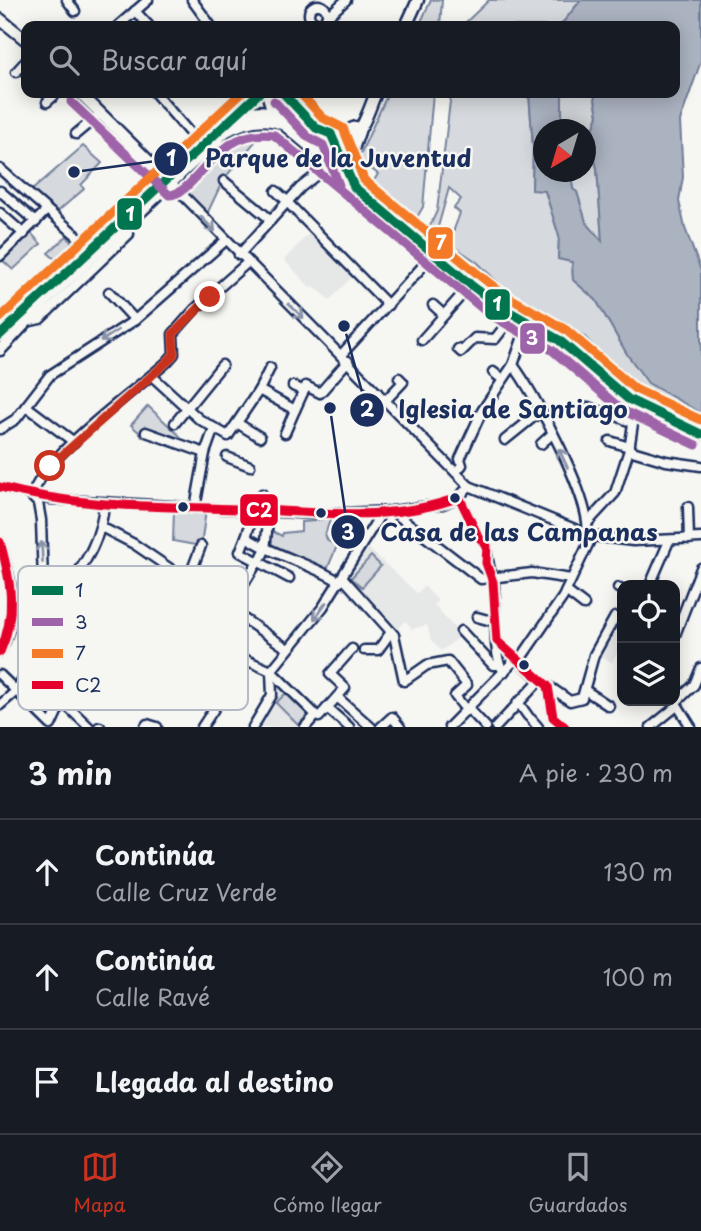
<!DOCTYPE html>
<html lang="es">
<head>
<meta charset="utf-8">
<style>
  body { margin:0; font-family:"Playpen Sans",sans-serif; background:#242831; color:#f1f3f6 }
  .controls { position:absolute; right:21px; bottom:21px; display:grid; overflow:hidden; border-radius:14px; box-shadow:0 4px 18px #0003 }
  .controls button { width:63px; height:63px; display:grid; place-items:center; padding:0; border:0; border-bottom:2px solid #363941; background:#171b24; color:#f1f3f6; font:35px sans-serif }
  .compass { position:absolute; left:533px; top:119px; width:63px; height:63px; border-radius:50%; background:#171b24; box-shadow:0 4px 18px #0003; rotate:218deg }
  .stop { position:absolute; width:21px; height:21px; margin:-16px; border:5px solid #c8321e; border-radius:50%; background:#fff }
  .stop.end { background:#c8321e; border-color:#fff; box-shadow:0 2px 7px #0008 }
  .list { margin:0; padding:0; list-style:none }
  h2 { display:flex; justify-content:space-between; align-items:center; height:91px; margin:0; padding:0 28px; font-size:30px }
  h2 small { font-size:23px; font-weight:400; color:#9ea1a6 }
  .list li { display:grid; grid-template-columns:46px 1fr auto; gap:21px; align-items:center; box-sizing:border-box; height:105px; padding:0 28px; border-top:2px solid #363941 }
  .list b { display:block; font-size:26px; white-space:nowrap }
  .list p { margin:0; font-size:23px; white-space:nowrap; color:#9ea1a6 }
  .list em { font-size:23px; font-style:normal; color:#9ea1a6 }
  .icon { flex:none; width:38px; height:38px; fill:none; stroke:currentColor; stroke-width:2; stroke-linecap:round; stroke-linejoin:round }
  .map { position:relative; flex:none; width:701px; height:727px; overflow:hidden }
  .search { position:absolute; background:#171b24; box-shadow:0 4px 18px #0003; left:21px; right:21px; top:21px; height:77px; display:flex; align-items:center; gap:18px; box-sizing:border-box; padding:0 24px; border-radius:14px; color:#9ea1a6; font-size:26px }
  .sheet { height:406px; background:#171b24 }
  nav { display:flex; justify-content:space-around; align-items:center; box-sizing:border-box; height:98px; border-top:2px solid #363941; background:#171b24; font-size:19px; color:#9ea1a6 }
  nav a { display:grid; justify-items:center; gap:4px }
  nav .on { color:#c8321e }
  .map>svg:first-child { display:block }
  .built { fill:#e6e7e7 }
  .green { fill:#d6d9dd; stroke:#78849e; stroke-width:2 }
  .water { fill:#abb2c0; stroke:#717e99; stroke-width:2 }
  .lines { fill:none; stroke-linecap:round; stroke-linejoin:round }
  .stream { stroke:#717e99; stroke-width:2 }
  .minor-casing { stroke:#1b2f5e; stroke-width:13 }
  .major-casing { stroke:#1b2f5e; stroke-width:15 }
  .minor { stroke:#f6f6f2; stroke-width:8 }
  .major { stroke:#f6f6f2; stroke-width:10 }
  .bus-1-casing { stroke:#f6f6f2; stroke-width:14 }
  .bus-2-casing { stroke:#f6f6f2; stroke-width:14 }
  .bus-3-casing { stroke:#f6f6f2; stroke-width:14 }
  .bus-4-casing { stroke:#f6f6f2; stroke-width:14 }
  .bus-1 { stroke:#007550; stroke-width:9 }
  .bus-2 { stroke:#9e64a9; stroke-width:9 }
  .bus-3 { stroke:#f47a27; stroke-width:9 }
  .bus-4 { stroke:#e4002b; stroke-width:9 }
  .oneway { stroke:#8892a8 }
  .route { stroke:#c8321e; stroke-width:9 }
  .bus-dot { fill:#1b2f5e; stroke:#f6f6f2; stroke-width:2.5 }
  .key { fill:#f6f6f2; stroke:#b4bac6; stroke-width:2 }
  .key-label { font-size:19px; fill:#1b2f5e }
  .leader { fill:none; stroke:#1b2f5e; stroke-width:2.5 }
  .callout-dot { fill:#1b2f5e; stroke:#f6f6f2; stroke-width:2.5 }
  .mark-label { font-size:21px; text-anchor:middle; font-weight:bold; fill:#fff }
  .callout-label { font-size:24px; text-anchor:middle; font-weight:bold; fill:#1b2f5e; stroke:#f6f6f2; stroke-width:5; stroke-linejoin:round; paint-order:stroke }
  .line-badge { stroke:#f6f6f2; stroke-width:2.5 }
  .badge-label { font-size:19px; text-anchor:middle; font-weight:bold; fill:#fff }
</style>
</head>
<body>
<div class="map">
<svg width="701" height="727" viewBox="0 0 701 727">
  <rect width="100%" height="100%" fill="#f6f6f2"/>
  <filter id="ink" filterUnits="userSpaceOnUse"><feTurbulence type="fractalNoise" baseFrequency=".0143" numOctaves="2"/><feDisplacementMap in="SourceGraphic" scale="14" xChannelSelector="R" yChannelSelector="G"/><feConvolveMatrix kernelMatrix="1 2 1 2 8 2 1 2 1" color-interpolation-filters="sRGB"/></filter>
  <g filter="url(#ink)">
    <!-- built -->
    <g class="built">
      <path d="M 312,230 L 355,274 L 330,300 L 314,286 L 310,287 L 284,260 Z"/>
      <path d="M 367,547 L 417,593 L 424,586 L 426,588 L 438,601 L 434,604 L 459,634 L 457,639 L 441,651 L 431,640 L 427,625 L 412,629 L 406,621 L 395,631 L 347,578 Z"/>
      <path d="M 618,619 L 622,622 L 622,658 L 617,653 L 612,662 L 597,655 Z"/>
      <path d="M 281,684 L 314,716 L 303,727 L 260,727 L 268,705 Z"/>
    </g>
    <!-- green -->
    <g class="green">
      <path d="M 431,0 L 442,0 L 440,26 L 419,26 Z"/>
      <path d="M 489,0 L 581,0 L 560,26 L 462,26 Z"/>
      <path d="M 388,93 L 433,93 L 423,207 L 413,224 L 370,187 L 378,174 L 358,159 Z"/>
      <path d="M 451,93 L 529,93 L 533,147 L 532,189 L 545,191 L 559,236 L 558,259 L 572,262 L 573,280 L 596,300 L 627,354 L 648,382 L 701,413 L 701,420 L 633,387 L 585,337 L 518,302 L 477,262 L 449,243 L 460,213 L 454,208 L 461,199 L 449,188 L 436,234 L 429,228 L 437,211 Z"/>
      <path d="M 562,93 L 594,93 L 598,115 L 590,139 L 597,168 L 602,242 L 586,222 L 577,192 L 573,190 L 571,172 L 586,172 L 586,130 L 562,129 Z"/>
      <path d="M 258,132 L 259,137 L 223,180 L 207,214 L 186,191 L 189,187 L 185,183 L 220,153 L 220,148 L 235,138 Z"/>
      <path d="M 83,146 L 102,163 L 81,185 L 84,189 L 57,212 L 31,191 Z"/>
      <path d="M 30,232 L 41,244 L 13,270 L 2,260 Z"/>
      <path d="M 67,236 L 77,250 L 63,266 L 48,253 Z"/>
      <path d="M 148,406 L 180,436 L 176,441 L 145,430 L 141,434 L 131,425 Z"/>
      <path d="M 174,510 L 206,510 L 201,546 L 173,541 Z"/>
      <path d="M 314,514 L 332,514 L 325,535 L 328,541 L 337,546 L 326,572 L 267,547 L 270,530 L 282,536 L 283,533 L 301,531 L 301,522 L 315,521 Z"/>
      <path d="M 371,556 L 381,566 L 362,587 L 351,578 Z"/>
      <path d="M 51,640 L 80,656 L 65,699 L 48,721 L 17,690 Z"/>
      <path d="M 287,692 L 309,714 L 298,725 L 276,703 Z"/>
    </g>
    <!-- water -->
    <path class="water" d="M 581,0 L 701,0 L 701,61 L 680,121 L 683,177 L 679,201 L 685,228 L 701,271 L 701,413 L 648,383 L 627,354 L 596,300 L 573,280 L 572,262 L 558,259 L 559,236 L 545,191 L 532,190 L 533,147 L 529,93 L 562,93 L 562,129 L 544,130 L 544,172 L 571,172 L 573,189 L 577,192 L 586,222 L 602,241 L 597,168 L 590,139 L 598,115 L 594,93 L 675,93 L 675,26 L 560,26 Z"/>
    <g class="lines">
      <!-- stream -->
      <path class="stream" d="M 521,93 L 529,98"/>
      <!-- minor casing -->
      <g class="minor-casing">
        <g id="minor">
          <path d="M 67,0 L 75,11"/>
          <path d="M 192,0 L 211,26"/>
          <circle cx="318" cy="14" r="9"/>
          <path d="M 135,11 L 149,26"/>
          <path d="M 325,19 L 346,0"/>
          <path d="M 118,26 L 148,0"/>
          <path d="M 16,72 L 26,61"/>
          <path d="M 155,93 L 200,145"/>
          <path d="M 266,93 L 273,116"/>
          <path d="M 283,93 L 316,128"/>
          <path d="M 47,102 L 57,93"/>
          <path d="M 234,117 L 259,93"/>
          <path d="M 285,127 L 496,304 L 559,340 L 628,399 L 701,434"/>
          <path d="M 76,134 L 100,114"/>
          <path d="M 335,138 L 345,169"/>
          <path d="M 0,169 L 91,248"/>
          <path d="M 346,172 L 360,132"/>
          <path d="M 224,181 L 271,220"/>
          <path d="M 171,183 L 469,486 L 592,536 L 633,541 L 701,538"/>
          <path d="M 0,191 L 36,222"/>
          <path d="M 276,191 L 287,201"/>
          <path d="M 287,202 L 388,305"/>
          <path d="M 0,213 L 24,234"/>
          <path d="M 239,255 L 300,188 L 329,165"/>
          <path d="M 0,256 L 47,210"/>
          <path d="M 109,292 L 135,320"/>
          <path d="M 433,305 L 444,315"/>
          <path d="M 27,322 L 40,319 L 129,234 L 127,225"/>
          <path d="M 422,340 L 459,298"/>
          <path d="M 458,349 L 461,352 L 475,338 L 495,339 L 512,317"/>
          <path d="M 341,355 L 434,254"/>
          <path d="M 513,365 C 534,392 593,502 587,534"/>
          <path d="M 493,372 L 502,379"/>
          <path d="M 152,376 L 199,419 L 228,436 L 259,390 L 295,410 L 306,386 L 320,393 L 348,361"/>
          <path d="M 293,386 L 304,391"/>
          <path d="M 259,390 L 270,368"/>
          <path d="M 385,401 L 403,382 L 399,378"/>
          <path d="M 26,406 L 74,442"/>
          <path d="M 588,407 L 614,416"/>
          <path d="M 362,410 L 377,392"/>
          <path d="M 617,416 L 633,423"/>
          <path d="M 175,423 L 222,365"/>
          <path d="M 237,423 L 260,437"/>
          <path d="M 0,429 L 16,419 L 50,375 L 135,320 L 225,241"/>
          <path d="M 146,432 L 205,453"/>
          <path d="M 285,433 L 295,410"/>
          <path d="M 505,440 L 541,411"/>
          <path d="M 610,441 L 629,447"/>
          <path d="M 541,444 L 552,434"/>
          <path d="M 629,450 L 666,461 L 701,466"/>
          <path d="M 227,457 L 250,466"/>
          <path d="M 456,472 L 462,465 L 460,459 L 482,411 L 513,365 L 528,322"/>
          <path d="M 0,487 L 49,499 L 314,514 L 392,511 L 443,504 L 459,497 L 469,486"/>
          <path d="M 459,497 L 478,536 L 487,546 C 486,561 491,571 494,584 C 497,606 491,656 504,672"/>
          <path d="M 688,507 L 689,539"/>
          <path d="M 195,508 L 205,453 L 214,428"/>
          <path d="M 260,511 L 262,494"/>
          <path d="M 392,511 L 481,579 L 532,573 L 571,579"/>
          <path d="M 269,512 L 265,550 L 259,562 L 240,552 L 246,537 C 275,556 310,563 340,582"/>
          <path d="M 589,521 L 615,493 L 629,450 L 636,404"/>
          <path d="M 103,528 L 134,544 L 288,649"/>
          <path d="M 246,537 L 255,510"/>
          <path d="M 0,542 C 11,583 21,613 0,652"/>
          <path d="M 259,562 L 289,578"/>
          <path d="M 75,576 L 235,676"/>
          <path d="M 343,578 L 394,635 L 404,681 L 427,665 L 448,661 L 467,685 L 455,696 L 467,711"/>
          <path d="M 188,580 L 201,546"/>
          <path d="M 650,585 L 669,541"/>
          <path d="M 618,588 L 622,590"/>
          <path d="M 566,591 L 584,605"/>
          <path d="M 229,609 L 258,561"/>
          <path d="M 47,611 L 94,638"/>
          <path d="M 52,613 C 74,576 102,547 104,503"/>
          <path d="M 477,617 L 495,622"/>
          <path d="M 461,631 L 493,665 L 500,665"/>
          <path d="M 97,635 L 115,647"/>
          <path d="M 675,635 L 701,568"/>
          <path d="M 497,641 L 540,680 L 570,701 L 582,698 L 594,655 L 615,617"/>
          <path d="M 364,650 L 378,650 L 391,632"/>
          <path d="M 519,661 L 563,597 L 592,536"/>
          <path d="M 271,671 L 323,607 L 382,512"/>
          <path d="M 0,675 L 51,725 L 81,660 L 119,604"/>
          <path d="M 548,686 L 553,717"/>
          <path d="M 585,690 L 609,706"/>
          <path d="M 337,697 L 371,727"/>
          <path d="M 518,702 L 528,716"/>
          <path d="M 64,703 L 89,727"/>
          <path d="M 675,703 L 694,685 L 701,668"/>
          <path d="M 676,703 L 691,727"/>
          <path d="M 0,705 L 15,692 L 45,645 L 41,520 L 38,503 L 32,497 C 41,457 135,391 167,362 L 174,354 L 173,334 L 195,309 L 247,263"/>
          <path d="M 327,708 L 349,727"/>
          <path d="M 469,709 L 486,727"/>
          <path d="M 531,719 L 538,727"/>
          <path d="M 558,721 L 565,727"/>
          <path d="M 99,727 L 100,727"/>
          <path d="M 145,727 L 147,724 L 157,727"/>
          <path d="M 202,727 L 246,660 L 271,671 L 316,715"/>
          <path d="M 253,727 L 272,695 L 271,671"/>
          <path d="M 305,727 L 316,715 L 319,717 L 345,688 L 330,674 L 352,649"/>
          <path d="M 381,727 L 392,717 L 400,727"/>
          <path d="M 449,727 L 516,659"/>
          <path d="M 496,727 L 540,680"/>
          <path d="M 651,727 L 677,706"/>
        </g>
      </g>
      <!-- major casing -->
      <g class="major-casing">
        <g id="major">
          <path d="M 0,19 L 26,40"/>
          <path d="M 406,26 L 418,0"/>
          <path d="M 80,93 L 168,180"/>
          <path d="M 0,335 L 200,145 C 260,88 269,116 335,135 L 356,127"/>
          <path d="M 0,350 L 49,298 L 225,132 C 239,124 256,118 272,121 C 295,125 332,157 354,136 C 365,126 370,106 376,93"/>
        </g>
      </g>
      <!-- minor -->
      <use href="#minor" class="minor"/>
      <!-- major -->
      <use href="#major" class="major"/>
      <!-- bus-1 casing -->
      <g class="bus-1-casing">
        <g id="bus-1">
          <path d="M 283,93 L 316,128 L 331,134"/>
          <path d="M 331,134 L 354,187 L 471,285 L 496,304 L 559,340 L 628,399 L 701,434"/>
          <path d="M 0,335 L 259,93"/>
        </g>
      </g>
      <!-- bus-2 casing -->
      <g class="bus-2-casing">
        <g id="bus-2">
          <path d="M 274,101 L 308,137 L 323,145 L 339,185"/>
          <path d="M 71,102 L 169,195 C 198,194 216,126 274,135 L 489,314 L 552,350 L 622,410 L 696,445"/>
        </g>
      </g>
      <!-- bus-3 casing -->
      <g class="bus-3-casing">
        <g id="bus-3">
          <path d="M 300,93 L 323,118 L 343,128 L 364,180 L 479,275 L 503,294 L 566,330 L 635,389 L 701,420"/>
          <path d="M 0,318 L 241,93"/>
        </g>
      </g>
      <!-- bus-4 casing -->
      <g class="bus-4-casing">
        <g id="bus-4">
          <path d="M 0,487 C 78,508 157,506 238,509 C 310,511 390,524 459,497 L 478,536 L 487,546 L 486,563 L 493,582 L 497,641 L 548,686 L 553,717 L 565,727"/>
          <path d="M 0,542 C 11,581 17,614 0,652"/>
        </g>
      </g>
      <!-- bus-1 -->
      <use href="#bus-1" class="bus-1"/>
      <!-- bus-2 -->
      <use href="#bus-2" class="bus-2"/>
      <!-- bus-3 -->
      <use href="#bus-3" class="bus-3"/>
      <!-- bus-4 -->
      <use href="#bus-4" class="bus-4"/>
    </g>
    <!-- one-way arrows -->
    <defs><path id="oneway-shaft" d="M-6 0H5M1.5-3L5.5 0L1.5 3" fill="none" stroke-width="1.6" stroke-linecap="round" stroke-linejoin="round" transform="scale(1.75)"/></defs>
    <g class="oneway">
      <use href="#oneway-shaft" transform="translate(208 224) rotate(46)"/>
      <use href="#oneway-shaft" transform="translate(296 311) rotate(43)"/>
      <use href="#oneway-shaft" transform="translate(109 336) rotate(147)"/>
      <use href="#oneway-shaft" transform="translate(563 458) rotate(-115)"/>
      <use href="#oneway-shaft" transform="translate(42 552) rotate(-93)"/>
      <use href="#oneway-shaft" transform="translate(320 611) rotate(125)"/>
    </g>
  </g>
  <g class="lines" filter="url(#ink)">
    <!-- route -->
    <path class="route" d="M 50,466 L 167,362 L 174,354 L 173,334 L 210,297"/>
  </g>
  <!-- markers -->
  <g class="bus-dot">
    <circle cx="455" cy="498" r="6"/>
    <circle cx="183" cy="507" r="6"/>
    <circle cx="321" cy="513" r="6"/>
    <circle cx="524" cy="665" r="6"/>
  </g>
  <!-- legend -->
  <rect x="18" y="566" width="230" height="144" rx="10" class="key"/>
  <rect x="32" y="586" width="31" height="9" fill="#007550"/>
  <rect x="32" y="618" width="31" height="8" fill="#9e64a9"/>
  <rect x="32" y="649" width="31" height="9" fill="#f47a27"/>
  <rect x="32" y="681" width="31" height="8" fill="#e4002b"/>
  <g class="key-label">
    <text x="75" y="597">1</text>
    <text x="75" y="629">3</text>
    <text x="75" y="660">7</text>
    <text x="75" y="692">C2</text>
  </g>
  <!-- callouts -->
  <path class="leader" d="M74 172L171 159M344 326L367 410M330 408L348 532"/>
  <g class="callout-dot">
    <circle cx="74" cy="172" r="7"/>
    <circle cx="344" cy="326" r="7"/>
    <circle cx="330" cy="408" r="7"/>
    <circle cx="171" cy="159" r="18"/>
    <circle cx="367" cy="410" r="18"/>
    <circle cx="348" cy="532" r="18"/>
  </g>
  <g class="mark-label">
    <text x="171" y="166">1</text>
    <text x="367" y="417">2</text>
    <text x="348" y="540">3</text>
  </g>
  <g class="callout-label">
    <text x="338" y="167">Parque de la Juventud</text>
    <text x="513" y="418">Iglesia de Santiago</text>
    <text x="519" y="541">Casa de las Campanas</text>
  </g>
  <g class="line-badge">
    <rect x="116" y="197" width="27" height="34" rx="7" fill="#007550"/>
    <rect x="427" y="226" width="27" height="34" rx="7" fill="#f47a27"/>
    <rect x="484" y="288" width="27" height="33" rx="7" fill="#007550"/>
    <rect x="519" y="322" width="27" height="33" rx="7" fill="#9e64a9"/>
    <rect x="239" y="493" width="40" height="34" rx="7" fill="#e4002b"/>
  </g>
  <g class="badge-label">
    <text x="130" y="221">1</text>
    <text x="441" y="250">7</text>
    <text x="497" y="311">1</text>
    <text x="532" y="345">3</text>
    <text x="259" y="517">C2</text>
  </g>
</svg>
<div class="controls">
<button><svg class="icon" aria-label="locate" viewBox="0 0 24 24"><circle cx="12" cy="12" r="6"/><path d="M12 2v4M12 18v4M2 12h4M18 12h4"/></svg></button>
<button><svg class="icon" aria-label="layers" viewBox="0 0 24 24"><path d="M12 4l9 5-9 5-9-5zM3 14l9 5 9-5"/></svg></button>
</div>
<svg class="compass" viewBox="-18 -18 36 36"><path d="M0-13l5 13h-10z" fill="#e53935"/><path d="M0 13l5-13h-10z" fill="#9ea1a6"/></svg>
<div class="stop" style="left:50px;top:466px"></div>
<div class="stop end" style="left:210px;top:297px"></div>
<div class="search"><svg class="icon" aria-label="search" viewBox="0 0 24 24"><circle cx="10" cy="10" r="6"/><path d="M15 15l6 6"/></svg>Buscar aquí</div>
</div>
<section class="sheet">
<h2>3 min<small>A pie · 230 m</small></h2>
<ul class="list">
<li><svg class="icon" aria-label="ahead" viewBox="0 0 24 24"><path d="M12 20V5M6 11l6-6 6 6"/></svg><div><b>Continúa</b><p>Calle Cruz Verde</p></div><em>130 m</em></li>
<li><svg class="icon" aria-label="ahead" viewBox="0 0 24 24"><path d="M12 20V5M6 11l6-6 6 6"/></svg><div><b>Continúa</b><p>Calle Ravé</p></div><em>100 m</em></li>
<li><svg class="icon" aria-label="arrive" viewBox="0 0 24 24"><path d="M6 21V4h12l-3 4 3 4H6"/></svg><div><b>Llegada al destino</b></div></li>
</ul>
</section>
<nav>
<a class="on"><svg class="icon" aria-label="map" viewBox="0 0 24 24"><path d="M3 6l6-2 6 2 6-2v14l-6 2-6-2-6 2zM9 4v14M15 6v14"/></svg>Mapa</a>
<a><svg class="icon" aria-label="directions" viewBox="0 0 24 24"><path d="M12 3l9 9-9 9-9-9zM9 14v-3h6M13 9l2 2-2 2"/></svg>Cómo llegar</a>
<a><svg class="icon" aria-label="saved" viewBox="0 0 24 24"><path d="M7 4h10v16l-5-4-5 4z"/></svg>Guardados</a>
</nav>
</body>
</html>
